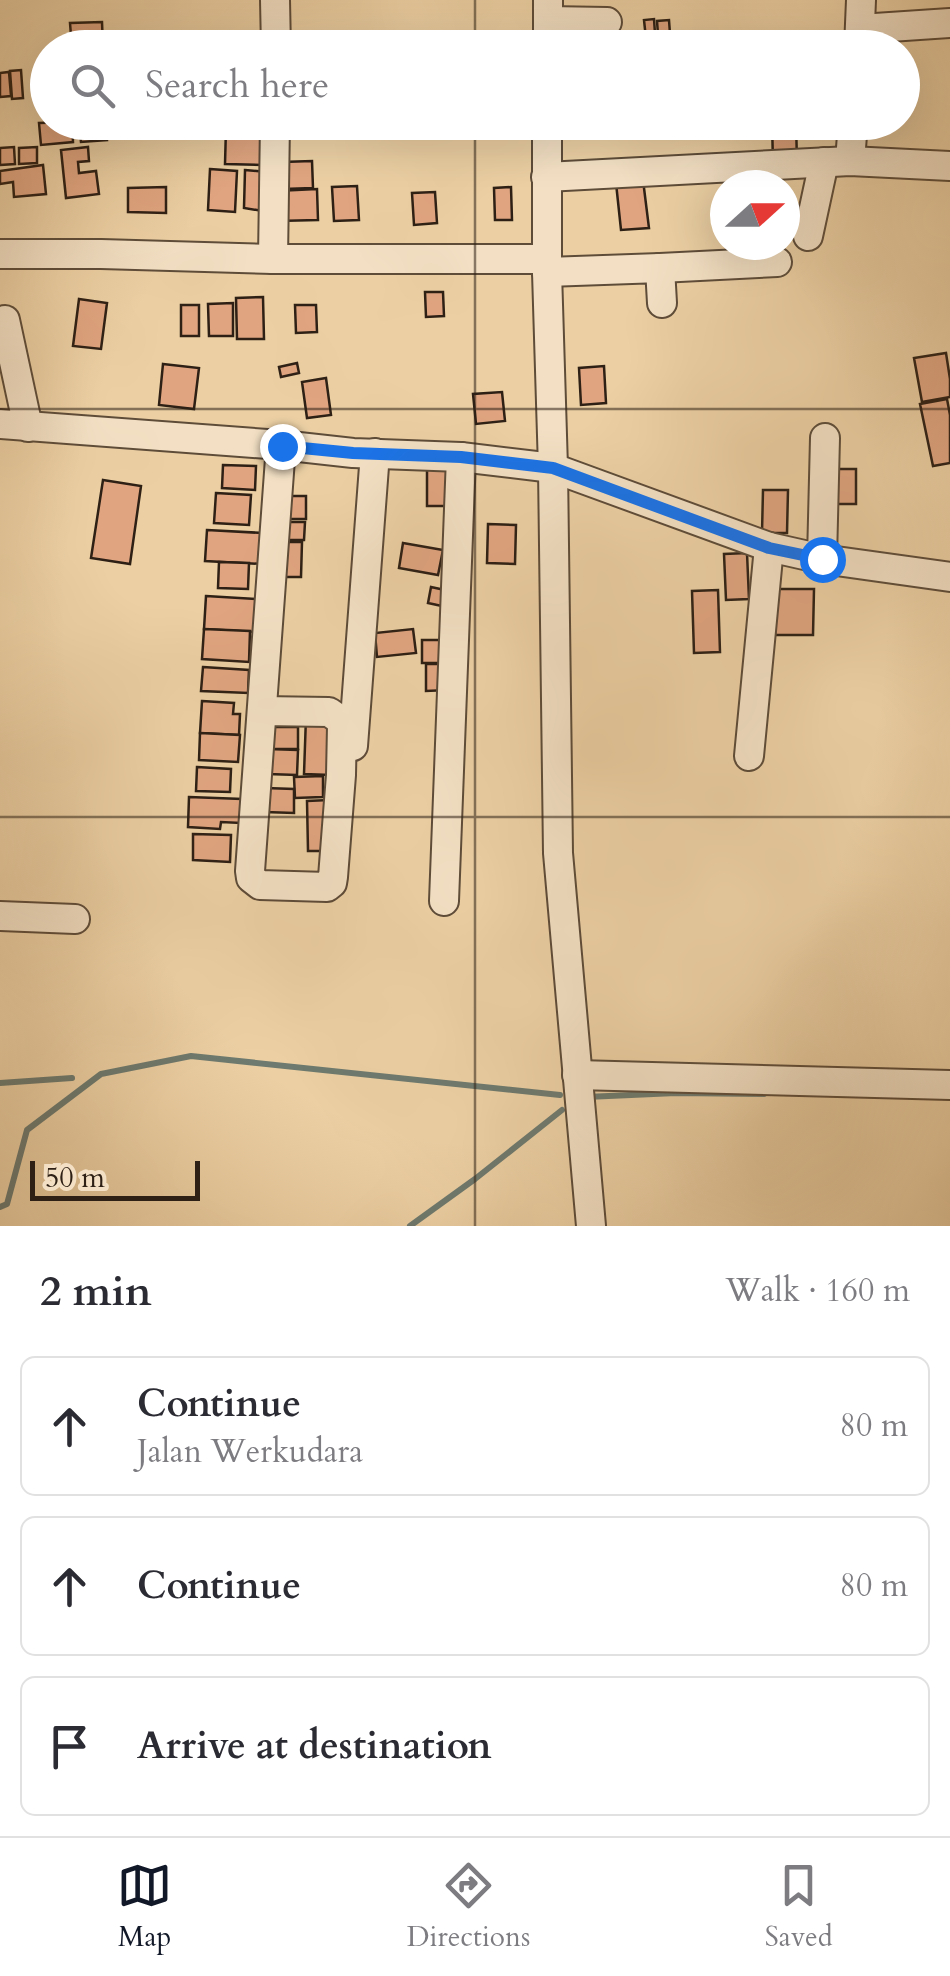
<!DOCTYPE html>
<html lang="en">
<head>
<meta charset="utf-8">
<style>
  body { margin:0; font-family:Cardo,serif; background:#f7f7f7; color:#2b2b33 }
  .compass { position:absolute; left:710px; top:170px; width:90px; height:90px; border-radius:50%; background:#fff; box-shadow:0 10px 40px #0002; rotate:69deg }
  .scale { position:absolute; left:30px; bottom:25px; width:170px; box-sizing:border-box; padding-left:10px; border:5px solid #2e2015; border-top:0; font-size:28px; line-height:35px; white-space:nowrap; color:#2e2015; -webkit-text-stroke:8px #f3e0c4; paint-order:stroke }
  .stop { position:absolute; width:30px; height:30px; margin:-22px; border:8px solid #1a73e8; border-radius:50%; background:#fff }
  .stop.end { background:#1a73e8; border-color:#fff; box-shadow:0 2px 10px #0008 }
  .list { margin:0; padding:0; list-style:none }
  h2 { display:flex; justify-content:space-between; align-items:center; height:130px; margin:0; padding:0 40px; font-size:42px }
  h2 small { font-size:32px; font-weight:400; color:#7c7c81 }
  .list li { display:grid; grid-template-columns:65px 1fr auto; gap:30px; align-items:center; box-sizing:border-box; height:140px; margin:0 20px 20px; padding:0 20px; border:2px solid #e1e1e2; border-radius:15px }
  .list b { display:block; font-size:38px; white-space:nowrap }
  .list p { margin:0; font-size:32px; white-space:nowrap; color:#7c7c81 }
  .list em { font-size:32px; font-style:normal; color:#7c7c81 }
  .icon { flex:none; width:55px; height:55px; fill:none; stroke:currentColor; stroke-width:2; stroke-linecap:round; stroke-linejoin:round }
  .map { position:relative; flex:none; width:950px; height:1226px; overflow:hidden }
  .search { position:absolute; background:#fff; box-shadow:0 10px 40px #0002; left:30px; right:30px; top:30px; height:110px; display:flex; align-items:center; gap:25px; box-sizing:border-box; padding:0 35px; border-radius:55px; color:#7c7c81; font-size:38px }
  .sheet { height:610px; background:#fff }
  nav { display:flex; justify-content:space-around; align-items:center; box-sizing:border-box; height:140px; border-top:2px solid #e1e1e2; background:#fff; font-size:28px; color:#7c7c81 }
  nav a { display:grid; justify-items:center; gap:5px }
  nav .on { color:#111827 }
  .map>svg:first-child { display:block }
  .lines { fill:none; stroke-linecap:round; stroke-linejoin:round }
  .stream { stroke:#6e7a6f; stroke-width:6 }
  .building { fill:#e0a580; stroke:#2e2015; stroke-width:2.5 }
  .minor-casing { stroke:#5e4c39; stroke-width:32 }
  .minor { stroke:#f3e0c4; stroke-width:28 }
  .route { stroke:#1a73e8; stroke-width:12 }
  .grid { fill:none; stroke:#2e2015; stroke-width:2.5; stroke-opacity:0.55 }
</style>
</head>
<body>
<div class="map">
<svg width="950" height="1226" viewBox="0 0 950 1226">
  <rect width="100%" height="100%" fill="#ecd0a4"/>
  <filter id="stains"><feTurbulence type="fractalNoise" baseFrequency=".002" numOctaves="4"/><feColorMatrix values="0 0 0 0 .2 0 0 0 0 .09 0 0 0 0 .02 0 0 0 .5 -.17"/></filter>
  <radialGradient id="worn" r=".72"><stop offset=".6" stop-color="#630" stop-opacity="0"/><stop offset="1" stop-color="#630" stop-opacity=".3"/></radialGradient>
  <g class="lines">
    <!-- stream -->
    <g class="stream">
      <path d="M 0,1083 L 72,1078"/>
      <path d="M 586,1097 L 676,1093 L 764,1094"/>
      <path d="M 0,1207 L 7,1204 L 27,1130 L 101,1074 L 191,1056 L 560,1095"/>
      <path d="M 410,1226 L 475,1179 L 562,1110"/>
    </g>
  </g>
  <!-- building -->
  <g class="building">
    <path d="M 654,19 L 656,48 L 647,48 L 644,20 Z"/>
    <path d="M 669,20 L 671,48 L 659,48 L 657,21 Z"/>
    <path d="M 102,22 L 103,47 L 72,48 L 70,23 Z"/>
    <path d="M 21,70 L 23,98 L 12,99 L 10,71 Z"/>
    <path d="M 9,72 L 11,96 L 0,97 L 0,73 Z"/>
    <path d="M 72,122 L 73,142 L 41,145 L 39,123 Z"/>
    <path d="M 772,122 L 796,122 L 797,162 L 773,163 Z"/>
    <path d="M 106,123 L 107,140 L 81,142 L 79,125 Z"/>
    <path d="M 226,128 L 264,130 L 263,165 L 225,164 Z"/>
    <path d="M 14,147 L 15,164 L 0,165 L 0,148 Z"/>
    <path d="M 37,147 L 37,163 L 19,164 L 19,148 Z"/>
    <path d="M 88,147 L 89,161 L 78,162 L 79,173 L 96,171 L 99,194 L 66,198 L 61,150 Z"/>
    <path d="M 312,161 L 313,188 L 283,189 L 282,162 Z"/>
    <path d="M 43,165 L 46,194 L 14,197 L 13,182 L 0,184 L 0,171 Z"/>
    <path d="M 210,169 L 237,171 L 235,212 L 208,210 Z"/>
    <path d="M 245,170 L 267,172 L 263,211 L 244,208 Z"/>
    <path d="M 643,180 L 649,228 L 621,230 L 616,183 Z"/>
    <path d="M 357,186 L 359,220 L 334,221 L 332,187 Z"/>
    <path d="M 166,187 L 166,213 L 128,212 L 128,188 Z"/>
    <path d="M 511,187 L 512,220 L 495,220 L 494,188 Z"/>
    <path d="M 317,189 L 318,220 L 277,221 L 276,191 Z"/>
    <path d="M 435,192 L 437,223 L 414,225 L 412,193 Z"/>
    <path d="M 425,292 L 443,292 L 444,316 L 426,317 Z"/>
    <path d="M 263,297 L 264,339 L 237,339 L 236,298 Z"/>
    <path d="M 79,299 L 107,303 L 101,349 L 73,346 Z"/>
    <path d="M 233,303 L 233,336 L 209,336 L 208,304 Z"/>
    <rect x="181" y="305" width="18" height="31"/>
    <path d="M 295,305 L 316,305 L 317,332 L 296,333 Z"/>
    <path d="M 946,353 L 950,379 L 950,397 L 922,402 L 914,358 Z"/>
    <path d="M 297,363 L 299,373 L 281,377 L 279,367 Z"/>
    <path d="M 163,364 L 199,368 L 194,409 L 159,405 Z"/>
    <path d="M 604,366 L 606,403 L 581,405 L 579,368 Z"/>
    <path d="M 326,378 L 331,415 L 307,418 L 302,382 Z"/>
    <path d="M 502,392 L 505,421 L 476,424 L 473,394 Z"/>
    <path d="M 947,399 L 950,415 L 950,463 L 933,466 L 920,404 Z"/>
    <path d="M 223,465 L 256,466 L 255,490 L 222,488 Z"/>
    <path d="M 457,466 L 457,506 L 427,506 L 427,467 Z"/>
    <rect x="827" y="469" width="29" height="35"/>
    <path d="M 103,480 L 141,486 L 130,564 L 91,558 Z"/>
    <path d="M 763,490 L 788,490 L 787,533 L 762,533 Z"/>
    <path d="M 216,493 L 251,495 L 249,525 L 214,523 Z"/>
    <path d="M 281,496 L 306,496 L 306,519 L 280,519 Z"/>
    <path d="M 279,522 L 305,522 L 304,540 L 279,540 Z"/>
    <path d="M 488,524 L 516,525 L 515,564 L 487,563 Z"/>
    <path d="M 207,530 L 263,533 L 262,564 L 205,561 Z"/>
    <path d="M 279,542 L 302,542 L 301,577 L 279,577 Z"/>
    <path d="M 403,543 L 443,550 L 438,575 L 399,568 Z"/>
    <path d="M 747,553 L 749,599 L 726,600 L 724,554 Z"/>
    <path d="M 219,562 L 249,563 L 248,589 L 218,588 Z"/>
    <path d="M 431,587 L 454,592 L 451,608 L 428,603 Z"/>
    <path d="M 777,589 L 814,589 L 813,635 L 775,635 Z"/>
    <path d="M 718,590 L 720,652 L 694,653 L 692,591 Z"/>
    <path d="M 206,596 L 257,599 L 255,632 L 204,629 Z"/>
    <path d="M 204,629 L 250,631 L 249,662 L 202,659 Z"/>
    <path d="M 413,629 L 416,653 L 377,657 L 375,633 Z"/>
    <rect x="422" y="640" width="30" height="23"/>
    <path d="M 426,664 L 447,664 L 448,690 L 426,691 Z"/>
    <path d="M 203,667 L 249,670 L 248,693 L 201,691 Z"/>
    <path d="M 202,701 L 234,703 L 233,714 L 240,714 L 239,735 L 200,733 Z"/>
    <path d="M 306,717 L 332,718 L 331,775 L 304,774 Z"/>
    <path d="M 269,727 L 298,727 L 298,749 L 268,749 Z"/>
    <path d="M 200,733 L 240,735 L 238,762 L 199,760 Z"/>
    <path d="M 268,749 L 298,750 L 297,775 L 268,774 Z"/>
    <path d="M 197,767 L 231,769 L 230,792 L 196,791 Z"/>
    <path d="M 323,776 L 323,797 L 295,798 L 294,777 Z"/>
    <path d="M 265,788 L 294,789 L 294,813 L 265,812 Z"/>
    <path d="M 189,797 L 242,799 L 241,823 L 221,822 L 220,829 L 188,827 Z"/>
    <path d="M 329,800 L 329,851 L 308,851 L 307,801 Z"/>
    <path d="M 193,834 L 231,835 L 230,862 L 193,860 Z"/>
  </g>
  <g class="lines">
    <!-- minor casing -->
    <g class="minor-casing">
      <g id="minor">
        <path d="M 275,0 L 276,48"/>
        <path d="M 548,21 L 607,22"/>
        <path d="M 860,29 L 950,23"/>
        <path d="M 548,48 L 548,0"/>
        <path d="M 859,48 L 861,0"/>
        <path d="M 547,122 L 547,272 L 553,468 L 558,853 L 591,1226"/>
        <path d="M 850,161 L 853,122"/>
        <path d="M 546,177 L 850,161 L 950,166"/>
        <path d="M 808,236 L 824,162"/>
        <path d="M 0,254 L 101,254 L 273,259 L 547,259"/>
        <path d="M 273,259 L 275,122"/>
        <path d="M 660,268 L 777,262"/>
        <path d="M 547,272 L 660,268 L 662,303"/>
        <path d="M 5,320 L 28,427"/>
        <path d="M 0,424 L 281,445 L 353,453 L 461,457 L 553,468 L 769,547 L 822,559 L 950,577"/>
        <path d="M 822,559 L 825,438"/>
        <path d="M 262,711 L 329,712 L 339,719 L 342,726 L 341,775 L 333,877 L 332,883 L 327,887 L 260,885 L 251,878 L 250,871 L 281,445"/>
        <path d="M 353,746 L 375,453"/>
        <path d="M 749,756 L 769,547"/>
        <path d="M 444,901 L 461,457"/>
        <path d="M 0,916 L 75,919"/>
        <path d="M 577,1075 L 950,1085"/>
      </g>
    </g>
    <!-- minor -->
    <use href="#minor" class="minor"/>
  </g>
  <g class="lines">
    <!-- route -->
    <path class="route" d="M 282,446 L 353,453 L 461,457 L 553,468 L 769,548 L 822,559"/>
  </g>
  <!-- grid -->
  <path class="grid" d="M 475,0 L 475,48M 475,122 L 475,1226M 0,409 L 950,409M 0,817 L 950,817"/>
  <rect width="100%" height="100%" filter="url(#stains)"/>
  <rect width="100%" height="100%" fill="url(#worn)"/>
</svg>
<svg class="compass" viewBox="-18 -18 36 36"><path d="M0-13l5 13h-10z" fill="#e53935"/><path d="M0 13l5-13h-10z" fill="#7c7c81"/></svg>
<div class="scale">50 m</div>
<div class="stop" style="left:822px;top:559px"></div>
<div class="stop end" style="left:282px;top:446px"></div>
<div class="search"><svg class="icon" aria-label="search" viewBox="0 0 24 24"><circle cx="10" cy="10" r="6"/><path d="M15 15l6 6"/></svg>Search here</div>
</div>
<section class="sheet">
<h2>2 min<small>Walk · 160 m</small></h2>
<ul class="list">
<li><svg class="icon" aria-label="ahead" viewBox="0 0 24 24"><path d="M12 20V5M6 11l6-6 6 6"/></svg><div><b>Continue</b><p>Jalan Werkudara</p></div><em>80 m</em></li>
<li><svg class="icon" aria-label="ahead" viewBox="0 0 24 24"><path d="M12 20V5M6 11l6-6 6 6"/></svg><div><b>Continue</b></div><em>80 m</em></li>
<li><svg class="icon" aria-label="arrive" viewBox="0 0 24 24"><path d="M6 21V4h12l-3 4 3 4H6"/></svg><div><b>Arrive at destination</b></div></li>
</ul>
</section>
<nav>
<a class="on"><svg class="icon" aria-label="map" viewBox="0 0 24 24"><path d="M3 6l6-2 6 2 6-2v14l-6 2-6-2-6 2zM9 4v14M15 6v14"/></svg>Map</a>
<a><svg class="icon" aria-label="directions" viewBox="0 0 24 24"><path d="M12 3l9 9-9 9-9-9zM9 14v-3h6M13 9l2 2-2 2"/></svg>Directions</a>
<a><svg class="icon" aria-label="saved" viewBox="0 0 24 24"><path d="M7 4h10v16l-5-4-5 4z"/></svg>Saved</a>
</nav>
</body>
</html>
